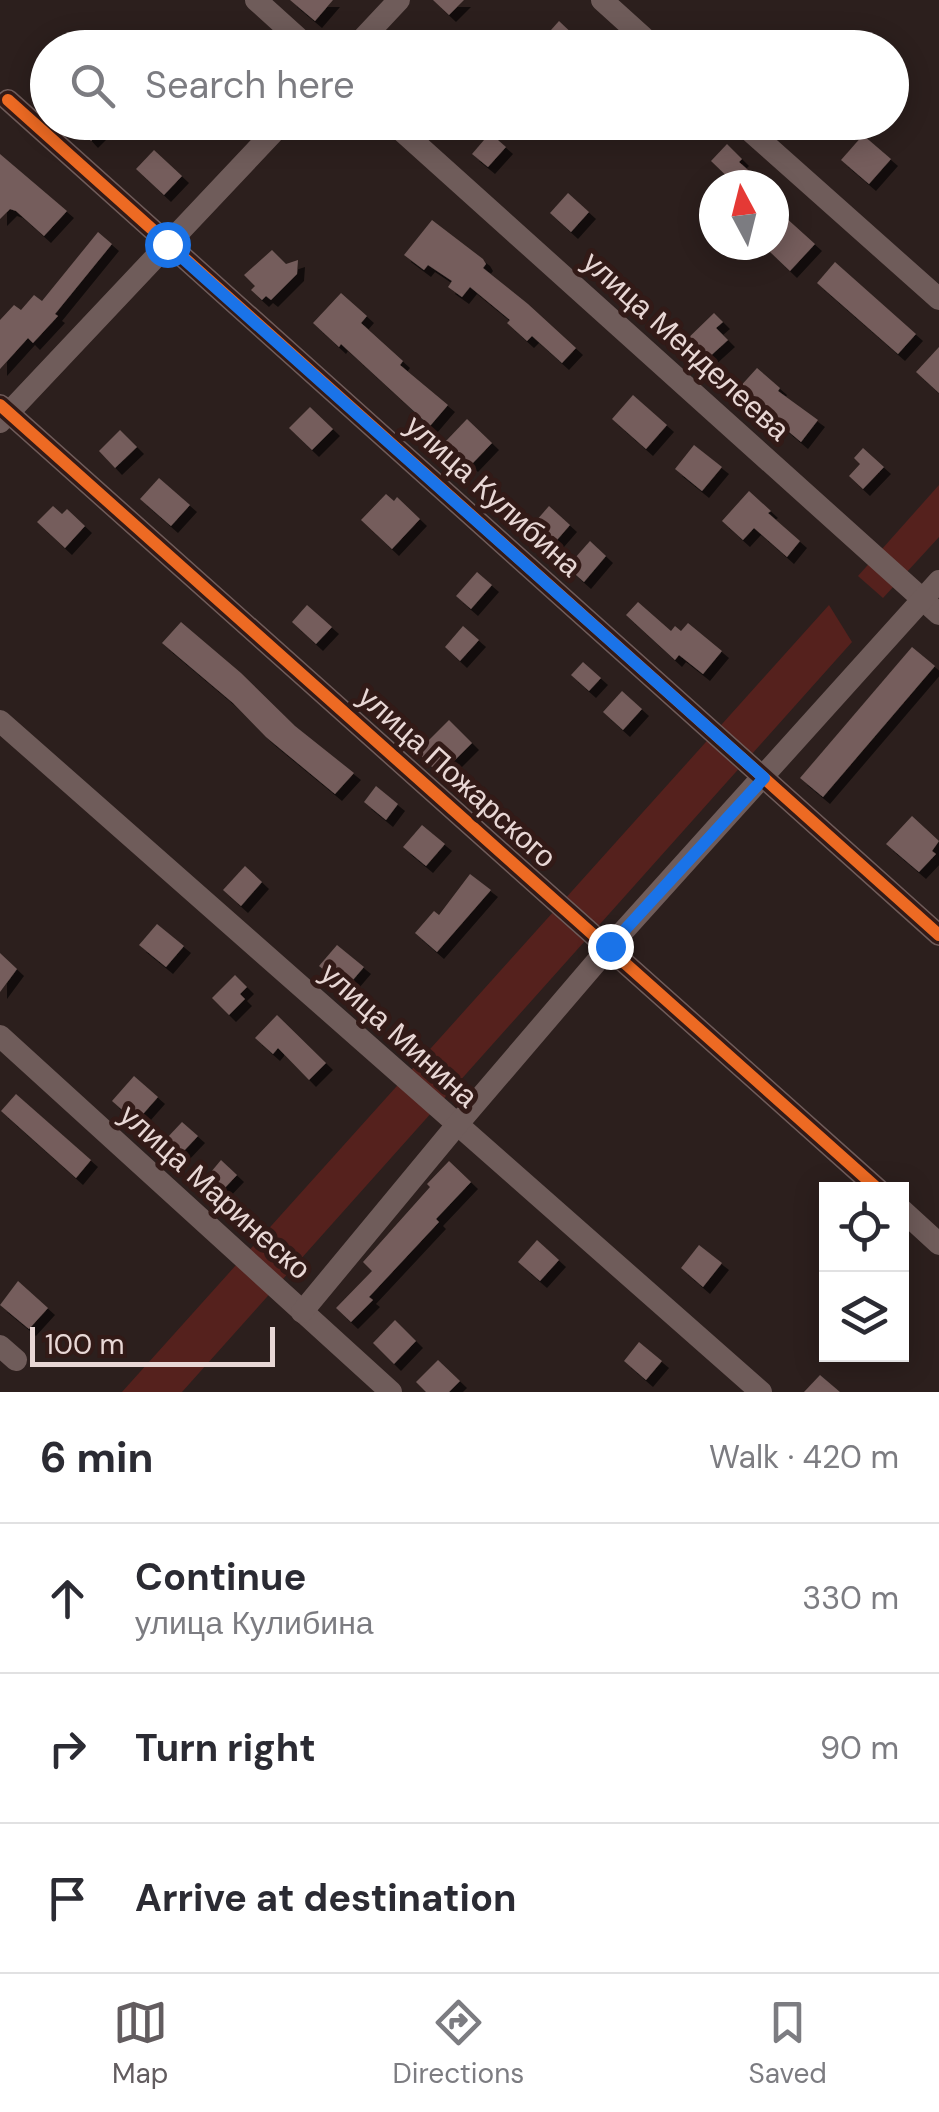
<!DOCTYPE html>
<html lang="en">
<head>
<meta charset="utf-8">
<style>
  body { margin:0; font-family:"DM Sans",sans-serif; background:#f2f2f3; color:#2b2b33 }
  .controls { position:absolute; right:30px; bottom:30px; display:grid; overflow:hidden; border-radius:0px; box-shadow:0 5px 25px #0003 }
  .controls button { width:90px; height:90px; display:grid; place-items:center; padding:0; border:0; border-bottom:2px solid #e1e1e2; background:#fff; color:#2b2b33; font:50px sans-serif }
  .compass { position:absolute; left:699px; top:170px; width:90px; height:90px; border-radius:50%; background:#fff; box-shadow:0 5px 25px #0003; rotate:353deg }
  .scale { position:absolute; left:30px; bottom:25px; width:245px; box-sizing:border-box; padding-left:10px; border:5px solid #e8d7d5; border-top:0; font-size:28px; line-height:35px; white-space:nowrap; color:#e8d7d5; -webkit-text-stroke:8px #321a17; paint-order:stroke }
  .stop { position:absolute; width:30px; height:30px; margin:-22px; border:8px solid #1a73e8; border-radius:50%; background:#fff }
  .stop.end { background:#1a73e8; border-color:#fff; box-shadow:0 2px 10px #0008 }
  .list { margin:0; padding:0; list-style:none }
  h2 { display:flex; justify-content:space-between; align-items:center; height:130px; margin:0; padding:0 40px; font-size:42px }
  h2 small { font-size:32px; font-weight:400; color:#7c7c81 }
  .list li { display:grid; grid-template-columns:65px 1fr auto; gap:30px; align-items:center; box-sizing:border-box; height:150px; padding:0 40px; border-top:2px solid #e1e1e2 }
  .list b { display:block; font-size:38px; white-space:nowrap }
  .list p { margin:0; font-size:32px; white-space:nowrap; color:#7c7c81 }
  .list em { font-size:32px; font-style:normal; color:#7c7c81 }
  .icon { flex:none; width:55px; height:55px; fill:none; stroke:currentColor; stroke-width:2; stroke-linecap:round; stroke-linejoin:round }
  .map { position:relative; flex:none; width:939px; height:1392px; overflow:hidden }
  .search { position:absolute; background:#fff; box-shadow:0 5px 25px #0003; left:30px; right:30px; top:30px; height:110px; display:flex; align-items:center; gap:25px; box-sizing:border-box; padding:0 35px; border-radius:55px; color:#7c7c81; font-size:38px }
  .sheet { height:580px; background:#fff }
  nav { display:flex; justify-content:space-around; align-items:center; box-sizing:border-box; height:140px; border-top:2px solid #e1e1e2; background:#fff; font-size:28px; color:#7c7c81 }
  nav a { display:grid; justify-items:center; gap:5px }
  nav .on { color:#625c5f }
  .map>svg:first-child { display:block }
  .green { fill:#55211d }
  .building { fill:#745d5b; filter:url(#shadow) }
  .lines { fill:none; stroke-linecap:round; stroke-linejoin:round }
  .minor { stroke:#6f5c5a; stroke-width:22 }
  .cycleway-casing { stroke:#321a17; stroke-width:19 }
  .cycleway { stroke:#ed6a23; stroke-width:12 }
  .route { stroke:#1a73e8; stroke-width:12 }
  .labels { text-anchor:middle; stroke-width:10; stroke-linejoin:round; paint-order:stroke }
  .street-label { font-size:30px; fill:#e8d7d5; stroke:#321a17 }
</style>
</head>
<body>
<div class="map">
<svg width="939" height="1392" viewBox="0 0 939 1392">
  <defs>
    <filter id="shadow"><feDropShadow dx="7" dy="7" stdDeviation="0" flood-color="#0009"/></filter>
  </defs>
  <rect width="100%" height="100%" fill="#2c1f1d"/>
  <!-- green -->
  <g class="green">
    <path d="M 939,485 L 939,537 L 883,598 L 858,576 Z"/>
    <path d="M 829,605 L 852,642 L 182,1392 L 122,1392 Z"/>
  </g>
  <!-- building -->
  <g class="building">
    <path d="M 290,0 L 333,0 L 315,21 Z"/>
    <path d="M 433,0 L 464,0 L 449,15 Z"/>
    <path d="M 559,21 L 579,40 L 573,48 L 535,48 Z"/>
    <path d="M 86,122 L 110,122 L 91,141 L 80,129 Z"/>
    <path d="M 490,133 L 506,147 L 488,167 L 472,154 Z"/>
    <path d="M 863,135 L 891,159 L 869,184 L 841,160 Z"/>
    <path d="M 727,144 L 742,159 L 739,162 L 765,185 L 736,185 L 711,161 Z"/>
    <path d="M 154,150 L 182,176 L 164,195 L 136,169 Z"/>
    <path d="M 0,154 L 67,211 L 44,236 L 16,211 L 10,209 L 0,219 Z"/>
    <path d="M 568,193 L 589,212 L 571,232 L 550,213 Z"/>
    <path d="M 774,207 L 815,244 L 790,271 L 770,252 L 774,248 Z"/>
    <path d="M 432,220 L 483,259 L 486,264 L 483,268 L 528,304 L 576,348 L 562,363 L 532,336 L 527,341 L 507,323 L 510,320 L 470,287 L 462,297 L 448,287 L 452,281 L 428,265 L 424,270 L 404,255 Z"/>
    <path d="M 98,232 L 112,244 L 55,314 L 58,316 L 33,343 L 28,338 L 0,369 L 0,320 L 14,305 L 21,310 L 34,295 L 42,301 Z"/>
    <path d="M 272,250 L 286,264 L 298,260 L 297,274 L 271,300 L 266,296 L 262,300 L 251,290 L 255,286 L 244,275 Z"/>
    <path d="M 835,262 L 916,334 L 898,354 L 817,283 Z"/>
    <path d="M 341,293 L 367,316 L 361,323 L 403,361 L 400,365 L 448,405 L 430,426 L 341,344 L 339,347 L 313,323 Z"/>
    <path d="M 714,313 L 723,322 L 716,328 L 728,340 L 706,360 L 700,353 L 694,360 L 680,346 Z"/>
    <path d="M 939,347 L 939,393 L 916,372 Z"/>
    <path d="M 757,368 L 780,388 L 778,391 L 818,420 L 801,442 L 738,389 Z"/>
    <path d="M 633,395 L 667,425 L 646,449 L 612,419 Z"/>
    <path d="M 310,407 L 333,429 L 312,450 L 289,428 Z"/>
    <path d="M 467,419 L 492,443 L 471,465 L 446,441 Z"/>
    <path d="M 120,430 L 137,447 L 115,468 L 99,451 Z"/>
    <path d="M 694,445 L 722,467 L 702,491 L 675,469 Z"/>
    <path d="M 863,448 L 884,467 L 863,489 L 849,476 L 860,464 L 854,458 Z"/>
    <path d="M 159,478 L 190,505 L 171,526 L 140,499 Z"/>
    <path d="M 749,491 L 771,511 L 768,513 L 800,541 L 787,557 L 754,528 L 743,540 L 722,521 Z"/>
    <path d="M 386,494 L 394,501 L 397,497 L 420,519 L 392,549 L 361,520 Z"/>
    <path d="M 53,506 L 62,514 L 67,509 L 85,526 L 65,548 L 37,522 Z"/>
    <path d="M 549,506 L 570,525 L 550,548 L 529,529 Z"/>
    <path d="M 590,541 L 606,556 L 584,582 L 567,567 Z"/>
    <path d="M 477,572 L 492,585 L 471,609 L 456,596 Z"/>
    <path d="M 638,602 L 671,631 L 675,626 L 681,631 L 688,623 L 722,651 L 703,674 L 679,655 L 675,660 L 626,615 Z"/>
    <path d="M 307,605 L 332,627 L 316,644 L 292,622 Z"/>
    <path d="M 181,622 L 241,673 L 295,726 L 354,773 L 335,794 L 266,737 L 233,703 L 162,643 Z"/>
    <path d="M 463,626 L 479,640 L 460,661 L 445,647 Z"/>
    <path d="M 912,647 L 935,666 L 823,797 L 800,778 Z"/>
    <path d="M 583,662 L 601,678 L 589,691 L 571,675 Z"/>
    <path d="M 622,691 L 642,709 L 623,730 L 603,712 Z"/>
    <path d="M 449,720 L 472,743 L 440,775 L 417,752 Z"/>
    <path d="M 376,786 L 398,804 L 386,820 L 364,802 Z"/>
    <path d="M 912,816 L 939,841 L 932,851 L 936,854 L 919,872 L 886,844 Z"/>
    <path d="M 422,825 L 445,844 L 426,866 L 403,847 Z"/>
    <path d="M 245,866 L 262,882 L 241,906 L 223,890 Z"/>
    <path d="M 470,874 L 491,890 L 437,952 L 415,933 L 434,911 L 439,915 Z"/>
    <path d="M 157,924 L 184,946 L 166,967 L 139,945 Z"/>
    <path d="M 337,945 L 364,967 L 346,988 L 319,966 Z"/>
    <path d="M 0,953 L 17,969 L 0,992 Z"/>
    <path d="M 235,975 L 247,987 L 240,994 L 245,999 L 229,1015 L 212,998 Z"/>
    <path d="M 277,1015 L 326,1063 L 309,1080 L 278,1048 L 273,1054 L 255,1038 Z"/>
    <path d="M 134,1076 L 158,1097 L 136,1122 L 112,1101 Z"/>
    <path d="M 16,1094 L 91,1160 L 76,1178 L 1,1111 Z"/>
    <path d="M 182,1122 L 198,1136 L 181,1154 L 166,1139 Z"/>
    <path d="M 221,1160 L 237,1175 L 220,1193 L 206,1178 Z"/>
    <path d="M 449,1161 L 471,1182 L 436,1219 L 439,1222 L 369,1297 L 373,1300 L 351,1322 L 336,1308 L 372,1271 L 363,1262 L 430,1187 L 427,1184 Z"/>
    <path d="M 537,1240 L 559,1260 L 540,1281 L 518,1262 Z"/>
    <path d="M 699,1245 L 722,1263 L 703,1287 L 681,1268 Z"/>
    <path d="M 18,1281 L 48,1308 L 29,1329 L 0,1305 Z"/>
    <path d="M 395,1320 L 416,1341 L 394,1364 L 373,1343 Z"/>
    <path d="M 639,1342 L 662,1361 L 646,1380 L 624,1361 Z"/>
    <path d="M 438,1360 L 460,1381 L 449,1392 L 426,1392 L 416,1382 Z"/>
    <path d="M 820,1375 L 840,1392 L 804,1392 Z"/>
  </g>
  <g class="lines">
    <!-- minor -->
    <g class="minor">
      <path d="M 256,0 L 309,48"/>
      <path d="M 602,0 L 655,48"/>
      <path d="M 354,48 L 399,0"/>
      <path d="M 8,100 L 939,935"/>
      <path d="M 392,122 L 939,614"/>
      <path d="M 740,122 L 939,299"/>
      <path d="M 0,405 L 879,1190"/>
      <path d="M 0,422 L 283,122"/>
      <path d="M 0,721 L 761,1392"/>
      <path d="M 0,1036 L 391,1392"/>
      <path d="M 902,1210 L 939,1244"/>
      <path d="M 302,1312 L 456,1126 L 610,946 L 939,581"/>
      <path d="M 0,1346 L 16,1360"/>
    </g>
    <!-- cycleway casing -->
    <g class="cycleway-casing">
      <g id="cycleway">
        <path d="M 8,100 L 939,935"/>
        <path d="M 0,405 L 879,1190"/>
      </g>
    </g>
    <!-- cycleway -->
    <use href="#cycleway" class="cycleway"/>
  </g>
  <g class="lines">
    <!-- route -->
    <path class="route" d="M 167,244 L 764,778 L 610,946"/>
  </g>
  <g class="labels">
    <!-- street labels -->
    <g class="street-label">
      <text transform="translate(686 346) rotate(42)" y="10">улица Менделеева</text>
      <text transform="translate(493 496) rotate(42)" y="10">улица Кулибина</text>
      <text transform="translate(457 777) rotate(42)" y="10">улица Пожарского</text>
      <text transform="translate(399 1035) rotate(42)" y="10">улица Минина</text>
      <text transform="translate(215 1192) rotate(42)" y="10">улица Маринеско</text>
    </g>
  </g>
</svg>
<div class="controls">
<button><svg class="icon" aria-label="locate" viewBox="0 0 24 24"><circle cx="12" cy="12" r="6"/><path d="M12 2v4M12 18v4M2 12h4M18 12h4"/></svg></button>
<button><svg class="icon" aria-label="layers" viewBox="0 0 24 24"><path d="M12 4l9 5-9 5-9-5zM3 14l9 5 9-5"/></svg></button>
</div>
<svg class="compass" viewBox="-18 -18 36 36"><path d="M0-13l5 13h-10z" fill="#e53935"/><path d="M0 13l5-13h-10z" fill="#7c7c81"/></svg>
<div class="scale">100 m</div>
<div class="stop" style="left:167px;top:244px"></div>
<div class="stop end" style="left:610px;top:946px"></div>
<div class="search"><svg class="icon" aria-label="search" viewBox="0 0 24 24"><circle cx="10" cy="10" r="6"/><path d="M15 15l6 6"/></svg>Search here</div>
</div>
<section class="sheet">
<h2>6 min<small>Walk · 420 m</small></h2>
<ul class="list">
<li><svg class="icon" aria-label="ahead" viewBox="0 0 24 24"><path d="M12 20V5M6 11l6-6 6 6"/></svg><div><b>Continue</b><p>улица Кулибина</p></div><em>330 m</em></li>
<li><svg class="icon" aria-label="right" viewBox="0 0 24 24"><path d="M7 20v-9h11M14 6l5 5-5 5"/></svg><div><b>Turn right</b></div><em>90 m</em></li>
<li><svg class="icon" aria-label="arrive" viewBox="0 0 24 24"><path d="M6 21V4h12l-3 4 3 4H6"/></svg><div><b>Arrive at destination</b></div></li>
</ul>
</section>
<nav>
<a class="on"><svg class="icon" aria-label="map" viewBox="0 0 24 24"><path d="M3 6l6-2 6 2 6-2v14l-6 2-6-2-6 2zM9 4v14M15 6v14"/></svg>Map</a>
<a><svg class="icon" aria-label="directions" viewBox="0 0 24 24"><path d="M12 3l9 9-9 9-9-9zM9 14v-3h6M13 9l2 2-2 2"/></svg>Directions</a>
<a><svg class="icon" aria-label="saved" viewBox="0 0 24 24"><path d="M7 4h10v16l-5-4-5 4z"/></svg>Saved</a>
</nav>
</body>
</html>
